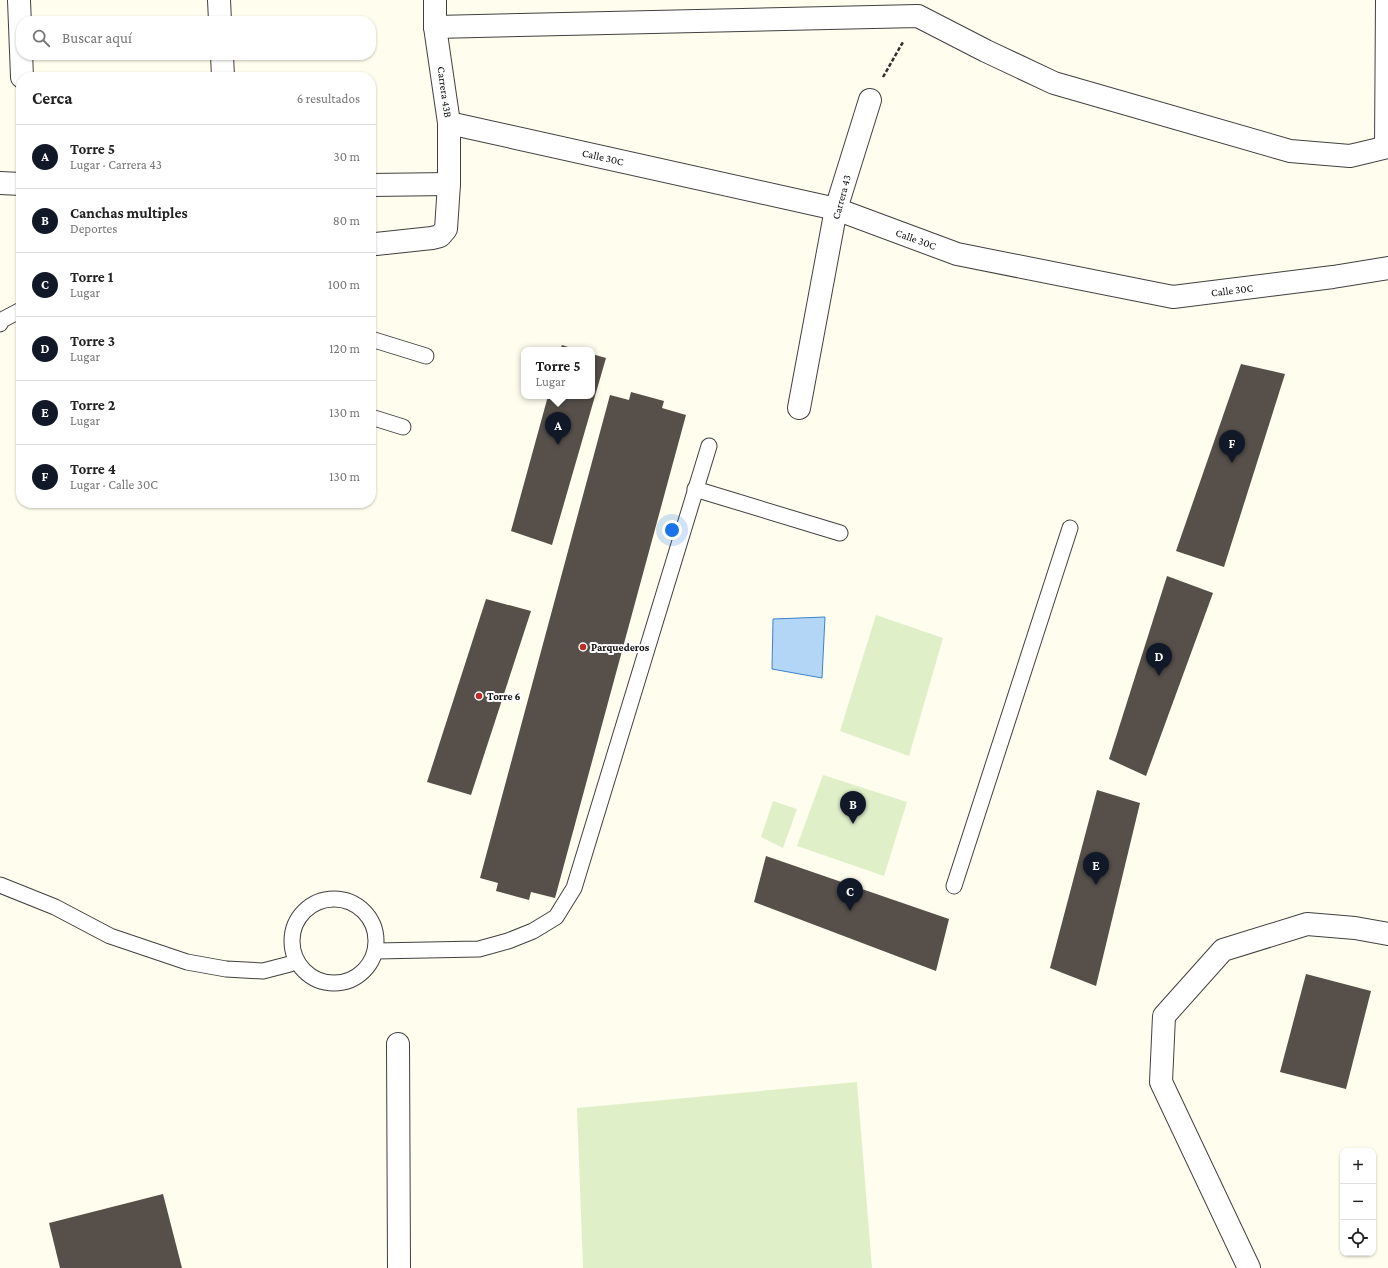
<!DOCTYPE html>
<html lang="es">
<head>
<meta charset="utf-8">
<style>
  body { margin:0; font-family:"Crimson Pro",serif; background:#f6f6f6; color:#222 }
  .controls { position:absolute; right:12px; bottom:12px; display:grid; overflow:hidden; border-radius:8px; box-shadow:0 1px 3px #0004 }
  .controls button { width:36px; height:36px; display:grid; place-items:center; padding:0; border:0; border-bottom:1px solid #e0e0e0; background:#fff; color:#222; font:20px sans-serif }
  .you { position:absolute; left:672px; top:530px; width:14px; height:14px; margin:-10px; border:3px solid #fff; border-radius:50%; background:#1a73e8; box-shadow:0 0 0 6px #1a73e833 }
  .badge { display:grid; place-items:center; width:26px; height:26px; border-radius:50%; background:#111827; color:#fff; font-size:13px; font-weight:700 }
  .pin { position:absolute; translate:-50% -33px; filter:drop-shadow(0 1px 2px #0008) }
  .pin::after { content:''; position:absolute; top:21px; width:14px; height:12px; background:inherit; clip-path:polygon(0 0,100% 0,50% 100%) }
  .popup { position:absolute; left:521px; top:347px; width:74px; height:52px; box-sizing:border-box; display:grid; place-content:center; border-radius:8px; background:#fff; filter:drop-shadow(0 1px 3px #0005); font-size:13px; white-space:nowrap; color:#767676 }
  .popup b { font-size:15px; color:#222 }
  .popup::after { content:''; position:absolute; left:50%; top:100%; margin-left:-8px; border:8px solid transparent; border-top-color:#fff }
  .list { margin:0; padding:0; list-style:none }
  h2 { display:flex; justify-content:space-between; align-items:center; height:52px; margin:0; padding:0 16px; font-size:17px }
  h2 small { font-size:13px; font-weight:400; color:#767676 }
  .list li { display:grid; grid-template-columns:26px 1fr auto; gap:12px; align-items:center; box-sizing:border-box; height:64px; padding:0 16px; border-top:1px solid #e0e0e0 }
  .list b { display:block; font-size:15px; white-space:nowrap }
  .list p { margin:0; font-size:13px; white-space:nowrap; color:#767676 }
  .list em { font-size:13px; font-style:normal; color:#767676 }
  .icon { flex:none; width:22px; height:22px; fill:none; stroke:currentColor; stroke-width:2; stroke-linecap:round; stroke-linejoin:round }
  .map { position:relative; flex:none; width:1388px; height:1268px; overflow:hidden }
  .search { position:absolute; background:#fff; box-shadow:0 1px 3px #0004; left:16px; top:16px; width:360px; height:44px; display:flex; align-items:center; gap:10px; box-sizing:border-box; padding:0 14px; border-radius:16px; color:#767676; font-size:15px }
  .panel { position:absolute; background:#fff; box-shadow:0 1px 3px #0004; left:16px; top:72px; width:360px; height:436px; border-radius:16px }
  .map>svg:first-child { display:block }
  .pitch { fill:#dff0c9 }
  .water { fill:#b3d6f6; stroke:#3a84cc }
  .building { fill:#564f4a }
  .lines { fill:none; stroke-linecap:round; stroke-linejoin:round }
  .service-casing { stroke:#404040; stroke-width:17 }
  .minor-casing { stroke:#404040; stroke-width:24 }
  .path { stroke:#2f2f2f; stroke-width:2.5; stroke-dasharray:4 2; stroke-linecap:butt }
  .service { stroke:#fff; stroke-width:15 }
  .minor { stroke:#fff; stroke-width:22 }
  .poi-dot { fill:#bc2d26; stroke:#fff; stroke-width:1.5 }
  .labels { text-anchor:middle; stroke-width:4; stroke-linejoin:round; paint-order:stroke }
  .street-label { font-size:11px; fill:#0d0d0d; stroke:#fff }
  .poi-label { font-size:11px; font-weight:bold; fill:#0d0d0d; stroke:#fff; text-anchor:start }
</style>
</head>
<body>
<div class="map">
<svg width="1388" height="1268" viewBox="0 0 1388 1268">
  <rect width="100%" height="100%" fill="#fffded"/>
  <!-- pitch -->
  <g class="pitch">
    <path d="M 876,615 L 943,638 L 909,756 L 840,731 Z"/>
    <path d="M 823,775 L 907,802 L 884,876 L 797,846 Z"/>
    <path d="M 773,801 L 797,809 L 783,848 L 761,837 Z"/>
    <path d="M 857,1082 L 872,1268 L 583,1268 L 577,1108 Z"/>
  </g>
  <!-- water -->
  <path class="water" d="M 825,617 L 822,678 L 772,669 L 773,619 Z"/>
  <!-- building -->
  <g class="building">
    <path d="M 562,345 L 577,350 L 560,350 Z"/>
    <path d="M 592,354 L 606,358 L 552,545 L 511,531 L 548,396 L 592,396 Z"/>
    <path d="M 1241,364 L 1285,374 L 1224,567 L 1176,551 Z"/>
    <path d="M 631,392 L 664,401 L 662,408 L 686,415 L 555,898 L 531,892 L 529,900 L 496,891 L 498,883 L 480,878 L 610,395 L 629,400 Z"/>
    <path d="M 1167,576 L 1213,593 L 1146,776 L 1109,759 Z"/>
    <path d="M 486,599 L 531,611 L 471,795 L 427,782 Z"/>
    <path d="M 1097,790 L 1140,803 L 1096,986 L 1050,968 Z"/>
    <path d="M 766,856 L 949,919 L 936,971 L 754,902 Z"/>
    <path d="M 1306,974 L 1371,991 L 1346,1089 L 1280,1072 Z"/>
    <path d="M 163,1194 L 182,1268 L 60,1268 L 49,1223 Z"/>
  </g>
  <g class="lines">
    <!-- service casing -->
    <g class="service-casing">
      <g id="service">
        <path d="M 0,324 L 2,320 L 21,310"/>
        <path d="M 371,339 L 426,356"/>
        <path d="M 371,417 L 403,427"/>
        <path d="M 695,489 L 840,533"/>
        <path d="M 0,885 L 55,907 L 110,936 L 187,962 L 226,969 L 263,971 L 290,964 L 296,960"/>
        <path d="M 954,886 L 1070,528"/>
        <circle cx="334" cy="941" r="42"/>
        <path d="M 376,951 L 479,949 L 508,941 L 533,931 L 556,917 L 574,888 L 709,446"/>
      </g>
    </g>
    <!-- minor casing -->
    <g class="minor-casing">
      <g id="minor">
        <path d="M 19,0 L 22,77"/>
        <path d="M 219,0 L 220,21"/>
        <path d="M 435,27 L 918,16 L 986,51 L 1054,83 L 1290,151 L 1350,156 L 1388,147"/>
        <path d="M 222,55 L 223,77"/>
        <path d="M 449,123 L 836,209 L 957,254 L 1173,297 L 1333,277 L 1388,268"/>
        <path d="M 1386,147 L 1387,0"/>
        <path d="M 0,183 L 21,184"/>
        <path d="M 371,185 L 449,184"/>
        <path d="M 376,244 L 432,238 L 440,236 L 446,229 L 449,184 L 449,123 L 435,27 L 435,0"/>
        <path d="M 799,408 L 836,209 L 870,100"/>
        <path d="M 398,1044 L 399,1268"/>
        <path d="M 1249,1268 L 1161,1082 L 1164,1016 L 1223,950 L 1307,924 L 1355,928 L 1388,934"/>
      </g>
    </g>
    <!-- path -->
    <path class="path" d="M 883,77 L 903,42"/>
    <!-- service -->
    <use href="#service" class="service"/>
    <!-- minor -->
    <use href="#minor" class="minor"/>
  </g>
  <!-- markers -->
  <g class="poi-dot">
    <circle cx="583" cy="647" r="4"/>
    <circle cx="479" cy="696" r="4"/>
  </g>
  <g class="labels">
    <!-- street labels -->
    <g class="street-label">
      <text transform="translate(445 92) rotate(82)" y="4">Carrera 43B</text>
      <text transform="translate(603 157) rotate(13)" y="4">Calle 30C</text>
      <text transform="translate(841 197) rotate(-75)" y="4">Carrera 43</text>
      <text transform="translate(916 239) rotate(20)" y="4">Calle 30C</text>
      <text transform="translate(1232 290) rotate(-7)" y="4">Calle 30C</text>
    </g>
    <!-- poi labels -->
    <g class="poi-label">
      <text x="591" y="651">Parquederos</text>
      <text x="487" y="700">Torre 6</text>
    </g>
  </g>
</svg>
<div class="controls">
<button>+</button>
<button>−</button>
<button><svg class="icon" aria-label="locate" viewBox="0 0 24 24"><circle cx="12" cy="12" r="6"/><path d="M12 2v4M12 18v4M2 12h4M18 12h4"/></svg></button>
</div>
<div class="you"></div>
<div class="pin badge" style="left:558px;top:445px">A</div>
<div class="popup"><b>Torre 5</b>Lugar</div>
<div class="pin badge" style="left:853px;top:824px">B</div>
<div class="pin badge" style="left:850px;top:911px">C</div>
<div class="pin badge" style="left:1159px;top:676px">D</div>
<div class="pin badge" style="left:1096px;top:885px">E</div>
<div class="pin badge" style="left:1232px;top:463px">F</div>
<div class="search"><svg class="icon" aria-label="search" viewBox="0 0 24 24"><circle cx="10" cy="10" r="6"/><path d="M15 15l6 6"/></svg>Buscar aquí</div>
<section class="panel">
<h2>Cerca<small>6 resultados</small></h2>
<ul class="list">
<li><span class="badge">A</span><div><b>Torre 5</b><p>Lugar · Carrera 43</p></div><em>30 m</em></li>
<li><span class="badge">B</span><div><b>Canchas multiples</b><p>Deportes</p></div><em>80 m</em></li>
<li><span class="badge">C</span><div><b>Torre 1</b><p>Lugar</p></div><em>100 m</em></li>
<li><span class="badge">D</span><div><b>Torre 3</b><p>Lugar</p></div><em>120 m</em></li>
<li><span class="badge">E</span><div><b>Torre 2</b><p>Lugar</p></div><em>130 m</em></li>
<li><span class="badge">F</span><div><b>Torre 4</b><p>Lugar · Calle 30C</p></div><em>130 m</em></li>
</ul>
</section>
</div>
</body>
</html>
